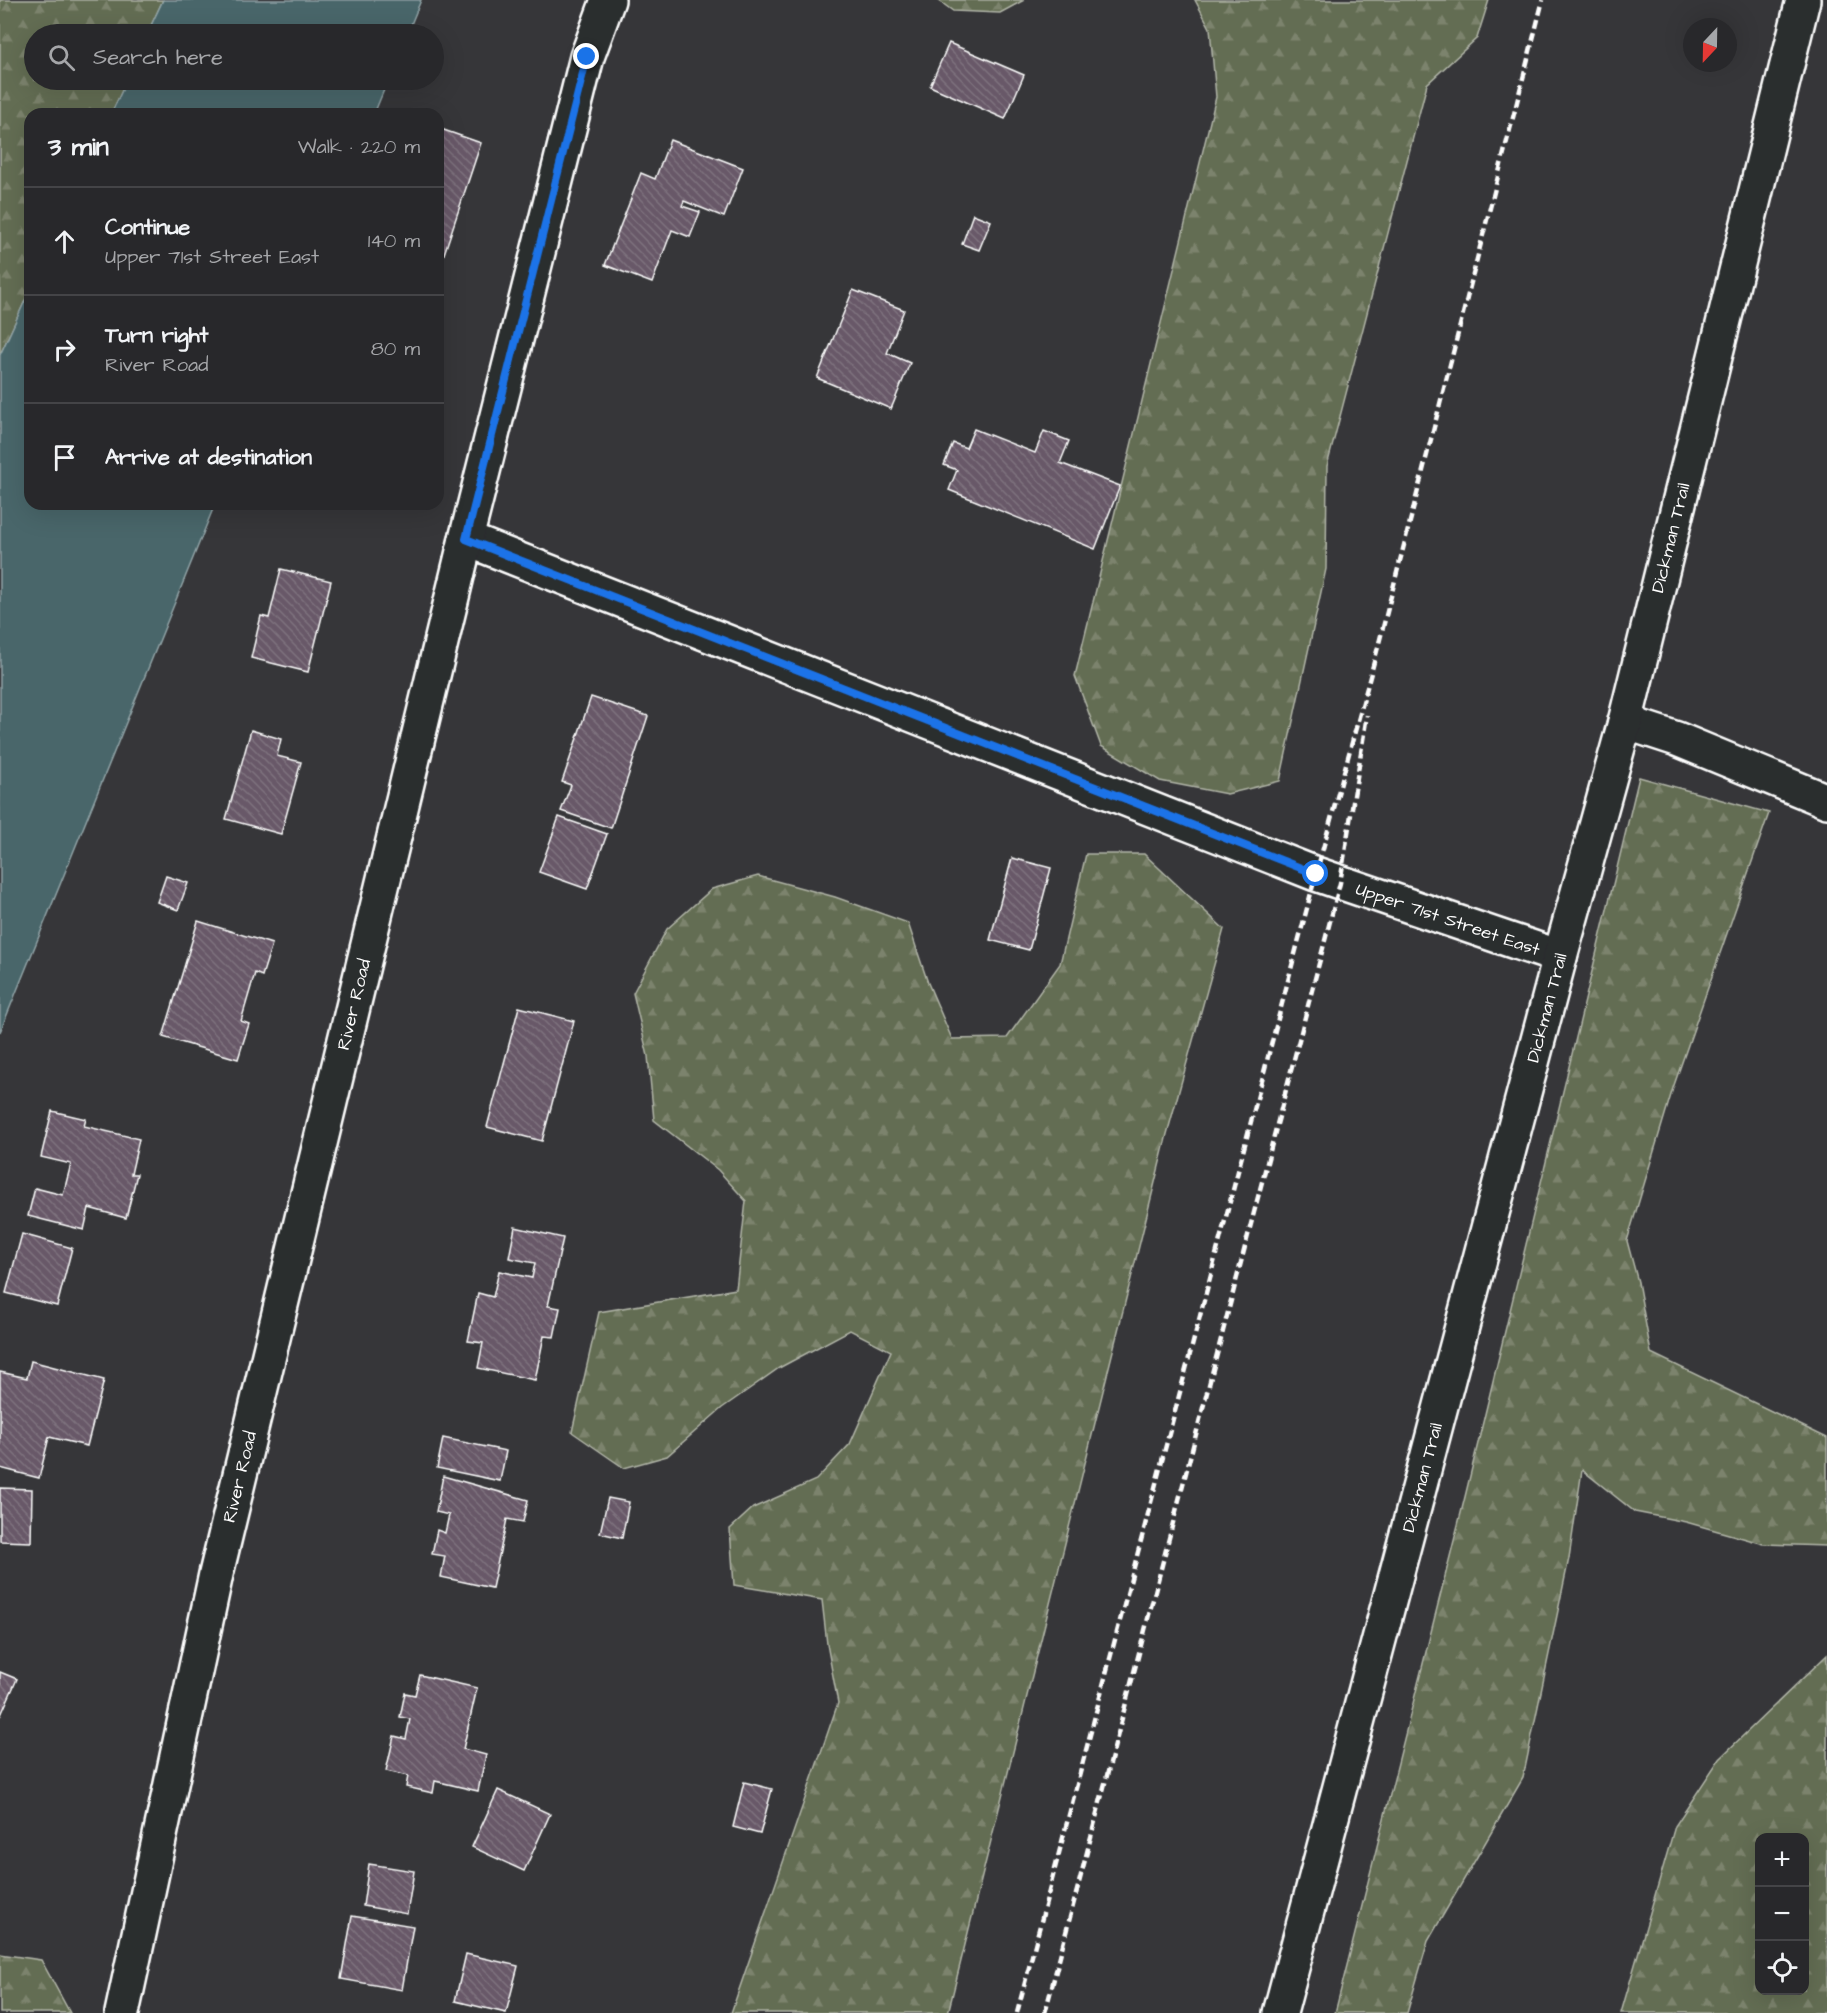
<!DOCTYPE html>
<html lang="en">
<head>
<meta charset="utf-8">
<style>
  body { margin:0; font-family:"Architects Daughter",sans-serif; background:#343437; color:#f1f3f6 }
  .controls { position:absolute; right:18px; bottom:18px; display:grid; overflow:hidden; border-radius:12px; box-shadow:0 6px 24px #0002 }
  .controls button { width:54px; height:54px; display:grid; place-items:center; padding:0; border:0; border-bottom:2px solid #444447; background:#28282b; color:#f1f3f6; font:30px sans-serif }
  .compass { position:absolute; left:1683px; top:18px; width:54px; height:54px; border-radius:50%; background:#28282b; box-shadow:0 6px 24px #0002; rotate:202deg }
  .stop { position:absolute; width:18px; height:18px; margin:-14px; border:4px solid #1a73e8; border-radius:50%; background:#fff }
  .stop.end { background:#1a73e8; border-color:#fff; box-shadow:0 2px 6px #0008 }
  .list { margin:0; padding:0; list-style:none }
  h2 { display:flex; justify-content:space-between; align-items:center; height:78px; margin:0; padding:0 24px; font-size:26px }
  h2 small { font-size:20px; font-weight:400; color:#a5a6a9 }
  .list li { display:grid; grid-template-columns:39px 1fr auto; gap:18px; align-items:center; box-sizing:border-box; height:108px; padding:0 24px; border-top:2px solid #444447 }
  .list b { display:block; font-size:22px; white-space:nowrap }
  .list p { margin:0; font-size:20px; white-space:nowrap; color:#a5a6a9 }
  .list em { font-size:20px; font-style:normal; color:#a5a6a9 }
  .icon { flex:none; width:33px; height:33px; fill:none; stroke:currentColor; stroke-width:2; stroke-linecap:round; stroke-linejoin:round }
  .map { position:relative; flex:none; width:1827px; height:2013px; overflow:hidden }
  .search { position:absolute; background:#28282b; box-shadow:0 6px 24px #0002; left:24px; top:24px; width:420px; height:66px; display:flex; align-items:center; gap:15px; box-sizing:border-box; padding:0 21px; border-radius:33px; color:#a5a6a9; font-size:22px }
  .panel { position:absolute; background:#28282b; box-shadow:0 6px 24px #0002; left:24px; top:108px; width:420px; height:402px; border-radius:18px }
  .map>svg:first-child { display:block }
  .forest { fill:url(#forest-firs); stroke:#b2b6a9; stroke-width:1.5; fill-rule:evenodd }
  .water { fill:#48666b; stroke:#91a3a6; stroke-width:1.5 }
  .building { fill:url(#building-back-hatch); stroke:#fff; stroke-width:1.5 }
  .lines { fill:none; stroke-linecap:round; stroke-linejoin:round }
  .minor-casing { stroke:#fff; stroke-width:38 }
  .minor { stroke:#2a2d2e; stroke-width:33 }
  .rail { stroke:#fff; stroke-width:4.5; stroke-dasharray:9 4.5; stroke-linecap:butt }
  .route { stroke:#1a73e8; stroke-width:8 }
  .labels { text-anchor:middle; stroke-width:6; stroke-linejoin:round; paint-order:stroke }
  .street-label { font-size:18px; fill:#fff; stroke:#2a2d2e }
</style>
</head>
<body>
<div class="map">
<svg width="1827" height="2013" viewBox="0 0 1827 2013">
  <defs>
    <pattern id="forest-firs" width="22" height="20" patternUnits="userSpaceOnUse" patternTransform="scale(1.5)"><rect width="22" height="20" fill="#646d53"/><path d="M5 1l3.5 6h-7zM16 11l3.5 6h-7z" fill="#7b836d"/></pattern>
    <pattern id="building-back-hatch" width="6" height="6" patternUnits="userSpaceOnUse" patternTransform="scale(1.5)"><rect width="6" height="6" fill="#675967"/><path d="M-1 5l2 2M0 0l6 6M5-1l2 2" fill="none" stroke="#7e727e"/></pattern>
  </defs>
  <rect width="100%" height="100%" fill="#363639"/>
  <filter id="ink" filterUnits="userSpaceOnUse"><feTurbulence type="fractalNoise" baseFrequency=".0167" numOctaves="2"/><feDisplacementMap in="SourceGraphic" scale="12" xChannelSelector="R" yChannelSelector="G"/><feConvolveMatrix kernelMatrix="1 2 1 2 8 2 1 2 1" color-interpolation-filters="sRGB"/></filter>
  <g filter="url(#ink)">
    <!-- forest -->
    <g class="forest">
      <path d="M 0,0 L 163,0 L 147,34 L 34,34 L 34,80 L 127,80 L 111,114 L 30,114 L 30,290 L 0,355 Z"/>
      <path d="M 938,0 L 1024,0 L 1000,13 L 953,11 Z"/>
      <path d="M 1195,0 L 1489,0 L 1477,38 L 1427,84 L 1327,466 L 1326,569 L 1280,781 L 1227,794 L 1160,781 L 1101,746 L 1075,676 L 1216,97 L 1210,28 Z"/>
      <path d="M 1639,777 L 1769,813 L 1673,1088 L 1627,1241 L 1638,1282 L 1651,1353 L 1827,1438 L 1827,1546 L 1764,1544 L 1686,1522 L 1635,1512 L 1582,1470 L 1569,1558 L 1523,1778 L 1428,1941 L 1407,2013 L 1335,2013 L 1464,1501 Z"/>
      <path d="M 1086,854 L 1144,854 L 1224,929 L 1167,1134 L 948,2013 L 731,2013 L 838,1703 L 827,1644 L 822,1600 L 734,1585 L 730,1529 L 753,1508 L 816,1480 L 850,1444 L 891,1351 L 850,1330 L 779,1368 L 722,1408 L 667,1456 L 624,1468 L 572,1432 L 599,1312 L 736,1289 L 746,1201 L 718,1170 L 654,1120 L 648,1056 L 633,993 L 667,929 L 712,889 L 758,876 L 835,897 L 908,923 L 928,983 L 952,1039 L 1007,1038 L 1060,964 Z"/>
      <path d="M 1827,1655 L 1827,2013 L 1621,2013 L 1675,1826 L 1720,1758 ZM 1760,1838 L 1804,1838 L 1804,1990 L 1760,1990 Z"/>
      <path d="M 0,1954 L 41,1960 L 70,2013 L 0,2013 Z"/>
    </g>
    <!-- water -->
    <g class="water">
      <path d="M 163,0 L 421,0 L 407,34 L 147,34 Z"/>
      <path d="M 127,80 L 388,80 L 374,114 L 111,114 Z"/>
      <path d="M 30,290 L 30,504 L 215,504 L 0,1032 L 0,355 Z"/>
    </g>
    <!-- building -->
    <g class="building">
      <path d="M 949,43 L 1024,75 L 1005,119 L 930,86 Z"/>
      <path d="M 438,128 L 481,143 L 439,269 L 438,268 Z"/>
      <path d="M 670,140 L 743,168 L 724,217 L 684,201 L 682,206 L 700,212 L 690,237 L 672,230 L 652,283 L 605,265 L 641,173 L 655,179 Z"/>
      <path d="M 973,214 L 991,221 L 979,250 L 962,244 Z"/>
      <path d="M 853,290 L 904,310 L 887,353 L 910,363 L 891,409 L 817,378 Z"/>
      <path d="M 974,429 L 1035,453 L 1044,431 L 1069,441 L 1060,463 L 1120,486 L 1095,549 L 949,490 L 957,470 L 944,465 L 953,443 L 966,448 Z"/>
      <path d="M 281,569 L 331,581 L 308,672 L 251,658 L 261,616 L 269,618 Z"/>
      <path d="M 591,697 L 648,716 L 611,828 L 561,811 L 571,785 L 562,782 Z"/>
      <path d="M 251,730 L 281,739 L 277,756 L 301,762 L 281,834 L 226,819 Z"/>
      <path d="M 559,817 L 607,834 L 587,889 L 539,872 Z"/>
      <path d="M 1012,858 L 1051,868 L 1029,950 L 990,940 Z"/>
      <path d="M 166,876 L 188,883 L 178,910 L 157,902 Z"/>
      <path d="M 198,921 L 272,944 L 262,976 L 255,973 L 241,1021 L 249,1024 L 238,1059 L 163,1037 Z"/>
      <path d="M 519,1007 L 574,1021 L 542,1141 L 487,1127 Z"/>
      <path d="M 52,1111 L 86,1119 L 84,1126 L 139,1139 L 131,1174 L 137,1174 L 126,1218 L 89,1208 L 84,1230 L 28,1216 L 35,1188 L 63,1195 L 71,1164 L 41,1157 Z"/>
      <path d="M 515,1227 L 563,1238 L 548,1306 L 560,1308 L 554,1337 L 544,1336 L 535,1380 L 478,1368 L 483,1343 L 468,1341 L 478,1293 L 493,1297 L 499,1271 L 532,1278 L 535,1263 L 509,1258 Z"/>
      <path d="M 22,1234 L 72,1248 L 57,1306 L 6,1293 Z"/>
      <path d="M 31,1361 L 104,1380 L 87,1446 L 49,1437 L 39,1478 L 0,1468 L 0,1372 L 27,1378 Z"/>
      <path d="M 443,1438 L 506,1451 L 500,1481 L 437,1468 Z"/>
      <path d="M 443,1476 L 528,1500 L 523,1522 L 507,1519 L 492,1588 L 441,1577 L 445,1556 L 432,1554 L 437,1530 L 445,1533 L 449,1515 L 436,1512 Z"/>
      <path d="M 0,1488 L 32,1489 L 31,1542 L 0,1541 Z"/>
      <path d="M 608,1498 L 629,1502 L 622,1538 L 600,1533 Z"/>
      <path d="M 0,1672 L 17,1679 L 0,1717 Z"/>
      <path d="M 420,1675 L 477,1688 L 463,1749 L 486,1755 L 478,1791 L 435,1781 L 433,1793 L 406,1787 L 408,1776 L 386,1771 L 394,1736 L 406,1739 L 410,1719 L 400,1717 L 405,1693 L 415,1695 Z"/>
      <path d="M 744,1782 L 772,1789 L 760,1834 L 733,1827 Z"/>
      <path d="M 498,1790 L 550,1814 L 524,1871 L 472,1847 Z"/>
      <path d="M 369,1864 L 414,1871 L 407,1914 L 363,1906 Z"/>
      <path d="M 352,1916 L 413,1926 L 402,1990 L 341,1979 Z"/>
      <path d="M 466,1954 L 518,1966 L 506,2013 L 455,2001 Z"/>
    </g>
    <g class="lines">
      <!-- minor casing -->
      <g class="minor-casing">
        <g id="minor">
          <path id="s1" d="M 466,539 L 1316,874 L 1560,957"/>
          <path d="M 1625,722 L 1677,739 L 1827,801"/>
          <path id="s2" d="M 122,2013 L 216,1574 L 466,539 L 587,57 L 608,0"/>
          <path id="s3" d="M 1280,2013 L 1560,957 L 1625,722 L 1803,0"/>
        </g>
      </g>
      <!-- minor -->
      <use href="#minor" class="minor"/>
      <!-- rail -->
      <g class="rail">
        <path d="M 1017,2013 L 1316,874 L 1377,651 L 1543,0"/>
        <path d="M 1045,2013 L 1340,883 L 1367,715"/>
      </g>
    </g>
  </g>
  <g class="lines" filter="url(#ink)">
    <!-- route -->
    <path class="route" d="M 587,57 L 466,539 L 1316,874"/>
  </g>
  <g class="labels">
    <!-- street labels -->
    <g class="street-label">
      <text dy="6" stroke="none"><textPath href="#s3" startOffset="1526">Dickman Trail</textPath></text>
      <text dy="6" stroke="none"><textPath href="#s1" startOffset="1053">Upper 71st Street East</textPath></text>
      <text dy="6" stroke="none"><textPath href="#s2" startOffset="1035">River Road</textPath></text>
      <text dy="6" stroke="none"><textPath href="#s3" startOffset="1040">Dickman Trail</textPath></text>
      <text dy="6" stroke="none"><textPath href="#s2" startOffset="549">River Road</textPath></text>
      <text dy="6" stroke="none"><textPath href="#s3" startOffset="554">Dickman Trail</textPath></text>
    </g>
  </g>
</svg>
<div class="controls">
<button>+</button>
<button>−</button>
<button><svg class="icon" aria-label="locate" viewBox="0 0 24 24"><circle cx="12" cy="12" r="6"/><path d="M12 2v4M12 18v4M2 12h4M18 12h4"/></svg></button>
</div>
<svg class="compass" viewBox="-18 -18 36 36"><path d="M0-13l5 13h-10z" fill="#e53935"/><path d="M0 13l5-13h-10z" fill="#a5a6a9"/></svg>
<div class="stop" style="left:1316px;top:874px"></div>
<div class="stop end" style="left:587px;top:57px"></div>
<div class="search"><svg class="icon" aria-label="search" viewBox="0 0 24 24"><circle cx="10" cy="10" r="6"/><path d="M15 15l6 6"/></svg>Search here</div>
<section class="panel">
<h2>3 min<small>Walk · 220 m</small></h2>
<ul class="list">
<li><svg class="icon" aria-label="ahead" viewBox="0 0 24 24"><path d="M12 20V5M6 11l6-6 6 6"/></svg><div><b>Continue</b><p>Upper 71st Street East</p></div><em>140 m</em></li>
<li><svg class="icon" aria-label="right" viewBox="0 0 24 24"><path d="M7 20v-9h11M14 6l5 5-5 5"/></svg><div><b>Turn right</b><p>River Road</p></div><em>80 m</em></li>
<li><svg class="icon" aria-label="arrive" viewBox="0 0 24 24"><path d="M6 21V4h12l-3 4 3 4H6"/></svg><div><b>Arrive at destination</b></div></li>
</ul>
</section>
</div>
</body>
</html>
